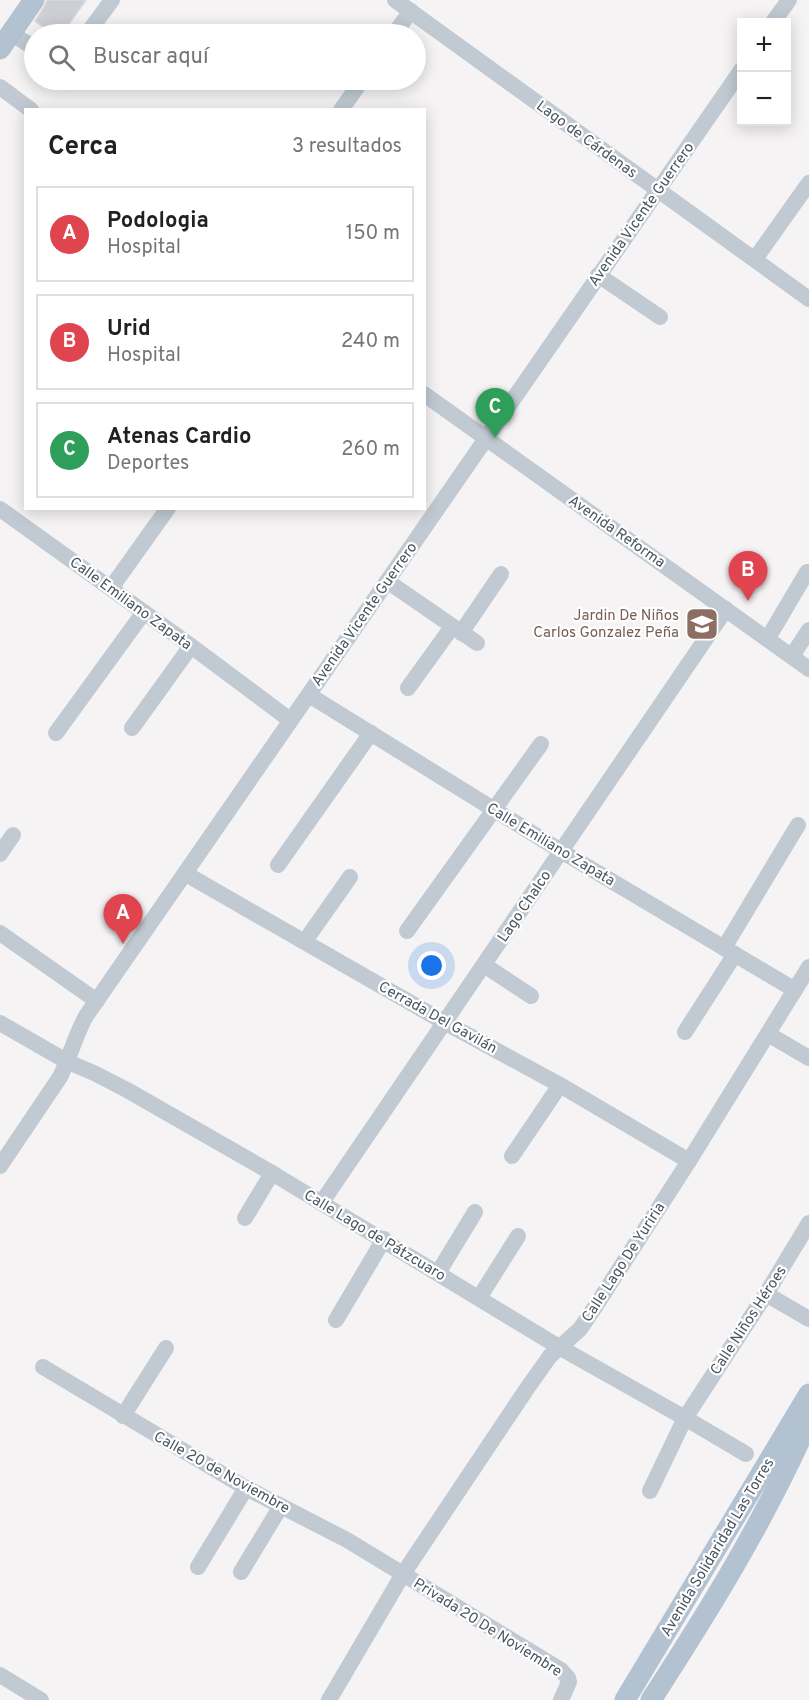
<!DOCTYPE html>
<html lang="es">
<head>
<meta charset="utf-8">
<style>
  body { margin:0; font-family:Overpass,sans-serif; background:#f2f2f2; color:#202124 }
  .controls { position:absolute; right:18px; top:18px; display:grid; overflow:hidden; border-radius:0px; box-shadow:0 3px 15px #0003 }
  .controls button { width:54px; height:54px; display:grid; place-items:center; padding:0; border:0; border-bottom:2px solid #e0e0e0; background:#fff; color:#202124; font:30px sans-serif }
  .you { position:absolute; left:432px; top:966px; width:21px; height:21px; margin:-15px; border:4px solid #fff; border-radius:50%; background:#1a73e8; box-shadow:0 0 0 9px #1a73e833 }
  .badge { display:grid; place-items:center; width:39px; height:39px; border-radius:50%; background:#0b8043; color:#fff; font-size:20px; font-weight:700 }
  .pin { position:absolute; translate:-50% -50px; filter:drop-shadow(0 2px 3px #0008) }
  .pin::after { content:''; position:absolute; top:32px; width:21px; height:18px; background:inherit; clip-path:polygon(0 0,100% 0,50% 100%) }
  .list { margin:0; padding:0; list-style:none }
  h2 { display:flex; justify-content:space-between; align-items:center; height:78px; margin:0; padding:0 24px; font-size:26px }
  h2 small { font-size:20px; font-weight:400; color:#757577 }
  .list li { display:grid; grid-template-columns:39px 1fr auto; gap:18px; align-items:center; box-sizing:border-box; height:96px; margin:0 12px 12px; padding:0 12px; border:2px solid #e0e0e0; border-radius:0px }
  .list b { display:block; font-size:22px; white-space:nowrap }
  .list p { margin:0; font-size:20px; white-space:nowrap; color:#757577 }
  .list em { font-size:20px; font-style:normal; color:#757577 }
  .icon { flex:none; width:33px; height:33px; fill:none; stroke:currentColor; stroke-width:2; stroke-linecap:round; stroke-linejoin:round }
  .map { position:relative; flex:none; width:809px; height:1700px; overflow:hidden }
  .search { position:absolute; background:#fff; box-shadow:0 3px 15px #0003; left:24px; top:24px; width:402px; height:66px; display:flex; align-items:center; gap:15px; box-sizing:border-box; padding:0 21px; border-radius:33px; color:#757577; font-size:22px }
  .panel { position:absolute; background:#fff; box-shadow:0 3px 15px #0003; left:24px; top:108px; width:402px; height:402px; border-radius:0px }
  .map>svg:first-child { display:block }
  .building { fill:#cdcfd5; stroke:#d7d9de; stroke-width:1.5 }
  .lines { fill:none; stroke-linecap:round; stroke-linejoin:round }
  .minor { stroke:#c1cad2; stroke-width:16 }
  .major { stroke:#b3c2d1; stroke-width:21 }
  .labels { text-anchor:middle; stroke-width:4.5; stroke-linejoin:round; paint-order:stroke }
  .street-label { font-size:15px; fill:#4a5661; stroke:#fff }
  .education-label { font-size:15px; fill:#785e54; stroke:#fff; text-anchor:end }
</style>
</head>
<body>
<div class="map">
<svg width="809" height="1700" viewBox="0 0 809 1700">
  <rect width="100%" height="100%" fill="#f5f3f3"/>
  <!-- building -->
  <path class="building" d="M 47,0 L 86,0 L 62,34 L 53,34 L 35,21 L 44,7 Z"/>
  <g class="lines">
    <!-- minor -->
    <g class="minor">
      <path d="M 395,0 L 809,299"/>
      <path d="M 773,22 L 789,0"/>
      <path d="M 11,33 L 34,48"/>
      <path d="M 87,34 L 112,0"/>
      <path d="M 394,34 L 411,11"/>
      <path d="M 0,87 L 31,110"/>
      <path d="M 341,110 L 362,80"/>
      <path d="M 755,259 L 809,183"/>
      <path d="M 598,275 L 660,317"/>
      <path d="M 424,394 L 809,669"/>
      <path d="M 0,509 L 191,646 L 290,720"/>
      <path d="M 387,581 L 477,643"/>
      <path d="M 111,588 L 168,508"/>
      <path d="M 461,633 L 501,574"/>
      <path d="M 768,638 L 807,572"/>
      <path d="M 792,656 L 809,630"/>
      <path d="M 408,688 L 452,627"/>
      <path d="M 309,695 L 561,851 L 795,990"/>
      <path d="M 132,728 L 191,646"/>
      <path d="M 56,733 L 144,612"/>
      <path d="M 0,854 L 13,835"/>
      <path d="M 278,865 L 371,733"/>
      <path d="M 186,874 L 444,1022 L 560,1085 L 689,1161"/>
      <path d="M 407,931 L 541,744"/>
      <path d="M 0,933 L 97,1001"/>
      <path d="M 305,941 L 350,877"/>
      <path d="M 724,948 L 798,825"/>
      <path d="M 484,965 L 531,996"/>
      <path d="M 0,1023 L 68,1062 L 94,1073 L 127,1090 L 272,1173 L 559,1347 L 685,1418 L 746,1454"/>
      <path d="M 685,1032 L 735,954"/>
      <path d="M 768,1034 L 809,1058"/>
      <path d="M 512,1156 L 560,1085"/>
      <path d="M 0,1166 L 60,1077 C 70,1057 75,1036 86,1016 L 742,69"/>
      <path d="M 322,1202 L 726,609"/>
      <path d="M 245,1218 L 272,1173"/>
      <path d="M 438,1273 L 475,1212"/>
      <path d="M 766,1294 L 809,1319"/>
      <path d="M 479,1298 L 518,1236"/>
      <path d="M 336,1320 L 384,1239"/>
      <path d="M 43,1367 L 246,1488 L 347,1540 L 561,1670 L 568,1678 L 569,1682 L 561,1700"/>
      <path d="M 123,1416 L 166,1348"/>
      <path d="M 650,1491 L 685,1418 L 766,1294 L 809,1223"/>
      <path d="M 198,1567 L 246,1488"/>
      <path d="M 241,1572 L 281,1506"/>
      <path d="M 0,1675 L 41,1700"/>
      <path d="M 329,1700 L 403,1574 L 526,1390 L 550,1356 L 580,1329 L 595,1307 L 689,1161 L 809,967"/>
    </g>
    <!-- major -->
    <g class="major">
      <path d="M 0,49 L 34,0"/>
      <path d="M 625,1700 L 809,1394"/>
      <path d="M 651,1700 C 710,1609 765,1520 809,1420"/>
    </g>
  </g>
  <!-- icons -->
  <defs>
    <g id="school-square" transform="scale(1.725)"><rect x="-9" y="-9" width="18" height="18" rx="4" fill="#8d6e63" stroke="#fff"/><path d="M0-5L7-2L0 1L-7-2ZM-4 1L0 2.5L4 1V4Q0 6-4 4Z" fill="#fff"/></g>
  </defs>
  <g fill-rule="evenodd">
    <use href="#school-square" x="702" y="624"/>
  </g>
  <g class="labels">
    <!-- street labels -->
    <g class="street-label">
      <text transform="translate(587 139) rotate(36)" y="5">Lago de Cárdenas</text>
      <text transform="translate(641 214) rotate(-55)" y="5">Avenida Vicente Guerrero</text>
      <text transform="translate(617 531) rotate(35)" y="5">Avenida Reforma</text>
      <text transform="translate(131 603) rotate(36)" y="5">Calle Emiliano Zapata</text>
      <text transform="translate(364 614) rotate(-55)" y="5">Avenida Vicente Guerrero</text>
      <text transform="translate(551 844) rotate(31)" y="5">Calle Emiliano Zapata</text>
      <text transform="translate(524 906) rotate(-56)" y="5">Lago Chalco</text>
      <text transform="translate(438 1017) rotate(29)" y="5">Cerrada Del Gavilán</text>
      <text transform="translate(375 1235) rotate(31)" y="5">Calle Lago de Pátzcuaro</text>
      <text transform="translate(623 1262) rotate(-57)" y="5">Calle Lago De Yuriria</text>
      <text transform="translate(748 1320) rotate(-57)" y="5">Calle Niños Héroes</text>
      <text transform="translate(222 1472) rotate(29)" y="5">Calle 20 de Noviembre</text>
      <text transform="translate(717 1547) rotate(-59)" y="5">Avenida Solidaridad Las Torres</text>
      <text transform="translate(488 1627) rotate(32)" y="5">Privada 20 De Noviembre</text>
    </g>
    <!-- education labels -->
    <g class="education-label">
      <text x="679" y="620">Jardin De Niños<tspan x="679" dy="17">Carlos Gonzalez Peña</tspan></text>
    </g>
  </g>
</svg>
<div class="controls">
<button>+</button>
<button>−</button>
</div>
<div class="you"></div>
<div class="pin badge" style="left:123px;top:944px;background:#e0444e">A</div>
<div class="pin badge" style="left:748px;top:601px;background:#e0444e">B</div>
<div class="pin badge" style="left:495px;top:438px;background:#2e9e5b">C</div>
<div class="search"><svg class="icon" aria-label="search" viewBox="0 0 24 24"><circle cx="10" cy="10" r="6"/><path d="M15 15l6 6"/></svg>Buscar aquí</div>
<section class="panel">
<h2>Cerca<small>3 resultados</small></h2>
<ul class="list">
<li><span class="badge" style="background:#e0444e">A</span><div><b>Podologia</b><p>Hospital</p></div><em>150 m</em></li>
<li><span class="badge" style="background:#e0444e">B</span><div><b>Urid</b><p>Hospital</p></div><em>240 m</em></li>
<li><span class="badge" style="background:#2e9e5b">C</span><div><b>Atenas Cardio</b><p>Deportes</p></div><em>260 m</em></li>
</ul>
</section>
</div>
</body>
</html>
